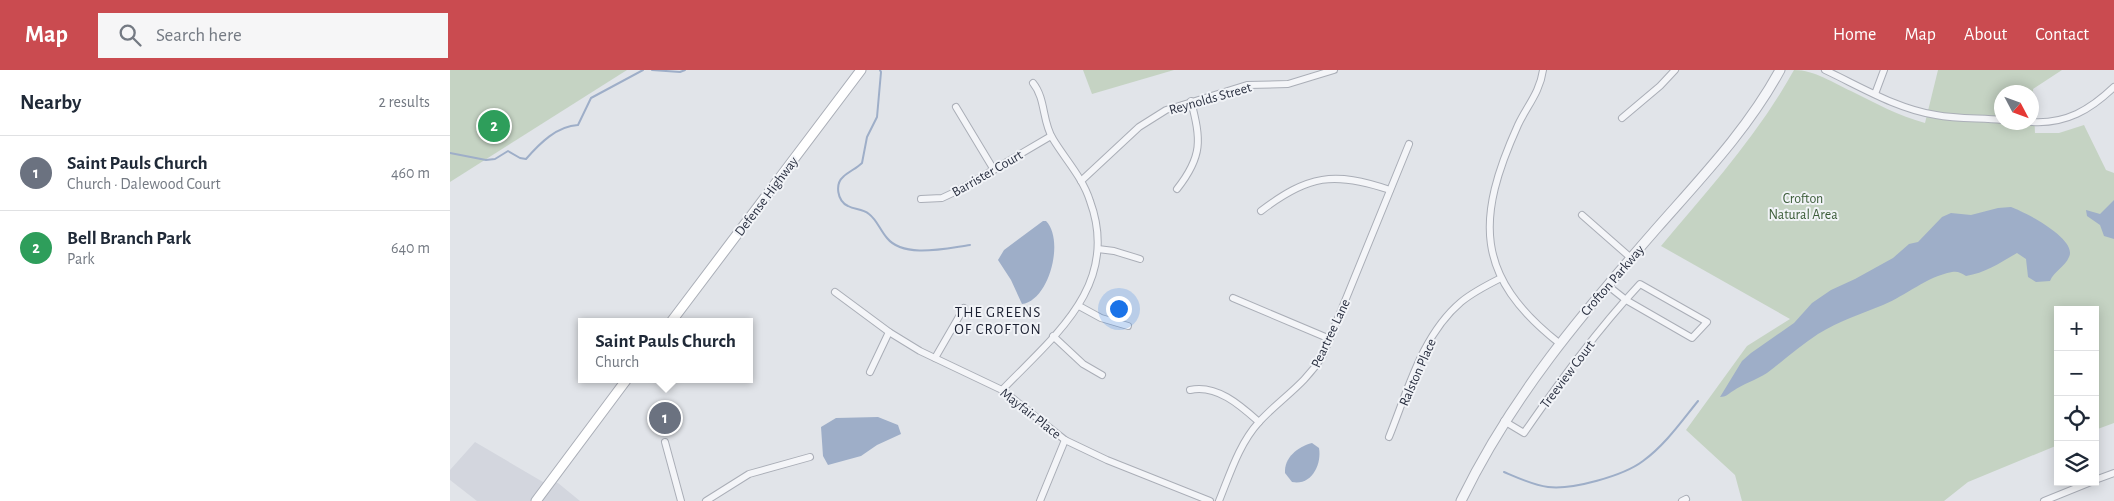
<!DOCTYPE html>
<html lang="en">
<head>
<meta charset="utf-8">
<style>
  body { margin:0; font-family:"Alegreya Sans",sans-serif; background:#f6f6f7; color:#1f2937 }
  .controls { position:absolute; right:15px; bottom:15px; display:grid; overflow:hidden; border-radius:0px; box-shadow:0 2px 12px #0003 }
  .controls button { width:45px; height:45px; display:grid; place-items:center; padding:0; border:0; border-bottom:1px solid #e0e1e3; background:#fff; color:#1f2937; font:25px sans-serif }
  .compass { position:absolute; left:1544px; top:15px; width:45px; height:45px; border-radius:50%; background:#fff; box-shadow:0 2px 12px #0003; rotate:131deg }
  .you { position:absolute; left:668px; top:238px; width:18px; height:18px; margin:-12px; border:4px solid #fff; border-radius:50%; background:#1a73e8; box-shadow:0 0 0 8px #1a73e833 }
  .badge { display:grid; place-items:center; width:32px; height:32px; border-radius:50%; background:#ca4b50; color:#fff; font-size:16px; font-weight:700 }
  .pin { position:absolute; translate:-50% -50%; border:2px solid #fff; box-shadow:0 1px 5px #0006 }
  .popup { position:absolute; left:128px; top:248px; width:175px; height:65px; box-sizing:border-box; display:grid; place-content:center; border-radius:0px; background:#fff; filter:drop-shadow(0 1px 4px #0005); font-size:16px; white-space:nowrap; color:#747a83 }
  .popup b { font-size:19px; color:#1f2937 }
  .popup::after { content:''; position:absolute; left:50%; top:100%; margin-left:-10px; border:10px solid transparent; border-top-color:#fff }
  .list { margin:0; padding:0; list-style:none }
  h2 { display:flex; justify-content:space-between; align-items:center; height:65px; margin:0; padding:0 20px; font-size:21px }
  h2 small { font-size:16px; font-weight:400; color:#747a83 }
  .list li { display:grid; grid-template-columns:32px 1fr auto; gap:15px; align-items:center; box-sizing:border-box; height:75px; padding:0 20px; border-top:1px solid #e0e1e3 }
  .list b { display:block; font-size:19px; white-space:nowrap }
  .list p { margin:0; font-size:16px; white-space:nowrap; color:#747a83 }
  .list em { font-size:16px; font-style:normal; color:#747a83 }
  .icon { flex:none; width:28px; height:28px; fill:none; stroke:currentColor; stroke-width:2; stroke-linecap:round; stroke-linejoin:round }
  .map { position:relative; flex:none; width:1664px; height:431px; overflow:hidden }
  header { display:flex; align-items:center; gap:30px; box-sizing:border-box; height:70px; padding:0 25px; background:#ca4b50; color:#fff }
  header strong { font-size:24px }
  nav { display:flex; gap:28px; margin-inline-start:auto; font-size:18px }
  .search { width:350px; height:45px; background:#f6f6f7; display:flex; align-items:center; gap:12px; box-sizing:border-box; padding:0 18px; border-radius:0px; color:#747a83; font-size:19px }
  main { display:flex }
  aside { flex:1; background:#fff }
  .map>svg:first-child { display:block }
  .built { fill:#d3d6de }
  .green { fill:#c5d3c3; fill-rule:evenodd }
  .water { fill:#9eaec8 }
  .lines { fill:none; stroke-linecap:round; stroke-linejoin:round }
  .stream { stroke:#9eaec8; stroke-width:2 }
  .minor-casing { stroke:#aaaeb7; stroke-width:8 }
  .tertiary-casing { stroke:#aaaeb7; stroke-width:11 }
  .secondary-casing { stroke:#aaaeb7; stroke-width:11 }
  .minor { stroke:#f4f5f8; stroke-width:6 }
  .tertiary { stroke:#f4f5f8; stroke-width:9 }
  .secondary { stroke:#fff; stroke-width:9 }
  .labels { text-anchor:middle; stroke-width:4; stroke-linejoin:round; paint-order:stroke }
  .street-label { font-size:14px; fill:#2a3041; stroke:#f1f3f7 }
  .park-label { font-size:14px; fill:#3b5c38; stroke:#f1f3f7 }
  .neighbourhood-label { font-size:15px; letter-spacing:1px; fill:#1c2132; stroke:#f1f3f7 }
</style>
</head>
<body>
<header>
<strong>Map</strong>
<div class="search"><svg class="icon" aria-label="search" viewBox="0 0 24 24"><circle cx="10" cy="10" r="6"/><path d="M15 15l6 6"/></svg>Search here</div>
<nav><a>Home</a><a>Map</a><a>About</a><a>Contact</a></nav>
</header>
<main>
<aside>
<h2>Nearby<small>2 results</small></h2>
<ul class="list">
<li><span class="badge" style="background:#6b7280">1</span><div><b>Saint Pauls Church</b><p>Church · Dalewood Court</p></div><em>460 m</em></li>
<li><span class="badge" style="background:#2e9e5b">2</span><div><b>Bell Branch Park</b><p>Park</p></div><em>640 m</em></li>
</ul>
</aside>
<div class="map">
<svg width="1664" height="431" viewBox="0 0 1664 431">
  <rect width="100%" height="100%" fill="#e1e4e9"/>
  <!-- built -->
  <path class="built" d="M 25,372 L 93,412 L 108,413 L 130,431 L 27,431 L 0,410 L 0,400 Z"/>
  <!-- green -->
  <g class="green">
    <path d="M 0,0 L 177,0 L 0,112 Z"/>
    <path d="M 633,0 L 724,0 L 642,24 Z"/>
    <path d="M 1344,0 C 1365,0 1383,13 1401,21 C 1425,33 1449,46 1475,53 L 1488,0 L 1612,0 L 1583,19 L 1585,63 L 1609,63 L 1634,55 L 1656,100 L 1664,103 L 1664,353 L 1645,360 L 1645,240 L 1608,240 L 1608,375 L 1518,412 L 1494,431 L 1292,431 L 1285,405 L 1236,360 L 1297,276 L 1340,249 L 1211,176 C 1259,119 1308,65 1344,0 ZM 1552,22 L 1582,22 L 1582,52 L 1552,52 Z"/>
  </g>
  <!-- water -->
  <g class="water">
    <path d="M 1664,130 L 1664,169 L 1654,166 L 1650,155 L 1637,146 L 1636,140 L 1650,144 Z"/>
    <path d="M 1561,137 C 1575,142 1628,169 1619,187 C 1615,197 1604,201 1600,211 L 1586,212 L 1578,207 L 1576,189 L 1567,183 C 1550,193 1535,203 1516,206 C 1511,203 1508,201 1502,202 C 1476,207 1457,225 1433,235 C 1411,244 1389,251 1368,264 C 1350,276 1334,290 1317,303 C 1306,310 1293,314 1283,321 C 1278,324 1276,327 1270,327 L 1292,291 L 1301,283 L 1344,253 L 1362,233 L 1381,220 L 1405,209 L 1443,188 L 1459,174 L 1468,172 L 1492,147 L 1501,143 L 1521,145 L 1548,138 Z"/>
    <path d="M 593,151 L 596,151 C 615,170 599,231 572,234 L 561,210 L 548,190 L 554,180 Z"/>
    <path d="M 428,347 L 448,355 L 451,364 L 427,375 L 411,386 L 378,395 L 373,386 L 371,357 L 386,348 Z"/>
    <path d="M 862,373 L 869,378 C 872,395 861,416 842,412 L 835,403 C 834,388 847,377 862,373 Z"/>
  </g>
  <g class="lines">
    <!-- stream -->
    <g class="stream">
      <path d="M 202,0 L 230,2 L 235,0"/>
      <path d="M 430,0 L 431,2 L 427,47 L 417,67 L 412,93 C 406,99 399,101 393,107 C 385,114 387,131 398,136 C 405,140 412,138 419,144 C 427,150 430,160 437,168 C 454,189 497,178 520,175"/>
      <path d="M 0,83 L 36,90 L 45,89 L 58,81 L 70,88 L 76,89 C 90,73 107,56 128,55 L 141,28 L 193,0"/>
      <path d="M 1054,402 C 1068,408 1083,415 1098,417 C 1122,420 1173,406 1193,391 C 1215,375 1231,352 1248,331"/>
    </g>
    <!-- minor casing -->
    <g class="minor-casing">
      <g id="minor">
        <path d="M 1093,0 C 1090,22 1077,36 1068,55 C 1026,148 1024,206 1109,273"/>
        <path d="M 1375,0 C 1411,17 1447,39 1486,45 C 1507,49 1530,48 1552,50"/>
        <path d="M 1425,24 L 1434,0"/>
        <path d="M 506,37 L 544,100"/>
        <path d="M 1172,48 L 1210,16 L 1225,0"/>
        <path d="M 1582,52 C 1616,54 1640,40 1664,17"/>
        <path d="M 631,111 L 689,57 L 716,40 L 797,15 L 838,14 L 884,0"/>
        <path d="M 727,119 C 753,86 751,70 741,31"/>
        <path d="M 471,129 L 492,128 L 509,120 L 601,66"/>
        <path d="M 811,141 C 858,105 884,101 940,120"/>
        <path d="M 1132,145 L 1181,188"/>
        <path d="M 648,179 L 664,181 L 690,189"/>
        <path d="M 385,222 L 439,262 L 470,281 L 552,320 L 615,370 L 657,390 L 760,431"/>
        <path d="M 783,228 L 880,269"/>
        <path d="M 629,236 L 651,248 L 678,256"/>
        <path d="M 603,266 L 633,294 L 652,305"/>
        <path d="M 485,288 L 514,238"/>
        <path d="M 420,302 L 439,262"/>
        <path d="M 552,320 C 604,266 671,215 640,131 C 633,108 615,89 603,69 C 592,52 596,29 583,13"/>
        <path d="M 740,320 C 767,314 791,336 809,352"/>
        <path d="M 1054,351 L 1074,363 C 1110,311 1147,260 1190,214 L 1257,252 L 1242,268 L 1176,230 L 1157,215"/>
        <path d="M 939,367 C 958,320 972,265 1011,232 C 1023,222 1037,215 1051,208"/>
        <path d="M 215,372 L 231,431"/>
        <path d="M 1645,410 L 1664,403"/>
        <path d="M 256,431 L 299,404 L 360,387"/>
        <path d="M 590,431 L 615,370"/>
        <path d="M 769,431 C 780,404 789,374 809,352 C 832,327 854,316 873,285 L 959,74"/>
        <path d="M 1232,431 L 1236,429"/>
        <path d="M 1594,431 L 1641,412"/>
      </g>
    </g>
    <!-- tertiary casing -->
    <g class="tertiary-casing">
      <path id="tertiary" d="M 1011,431 C 1062,326 1131,245 1207,158 C 1251,108 1298,59 1330,0"/>
    </g>
    <!-- secondary casing -->
    <g class="secondary-casing">
      <g id="secondary">
        <path d="M 221,252 L 411,0"/>
        <path d="M 86,431 L 177,309"/>
      </g>
    </g>
    <!-- minor -->
    <use href="#minor" class="minor"/>
    <!-- tertiary -->
    <use href="#tertiary" class="tertiary"/>
    <!-- secondary -->
    <use href="#secondary" class="secondary"/>
  </g>
  <g class="labels">
    <!-- street labels -->
    <g class="street-label">
      <text transform="translate(760 28) rotate(-16)" y="5">Reynolds Street</text>
      <text transform="translate(537 103) rotate(-30)" y="5">Barrister Court</text>
      <text transform="translate(316 126) rotate(-53)" y="5">Defense Highway</text>
      <text transform="translate(1162 210) rotate(-49)" y="5">Crofton Parkway</text>
      <text transform="translate(880 263) rotate(-65)" y="5">Peartree Lane</text>
      <text transform="translate(967 302) rotate(-66)" y="5">Ralston Place</text>
      <text transform="translate(1117 304) rotate(-53)" y="5">Treeview Court</text>
      <text transform="translate(581 343) rotate(38)" y="5">Mayfair Place</text>
    </g>
    <!-- park labels -->
    <g class="park-label">
      <text x="1353" y="133">Crofton<tspan x="1353" dy="16">Natural Area</tspan></text>
    </g>
    <!-- neighbourhood labels -->
    <g class="neighbourhood-label">
      <text x="548" y="247">THE GREENS<tspan x="548" dy="17">OF CROFTON</tspan></text>
    </g>
  </g>
</svg>
<div class="controls">
<button>+</button>
<button>−</button>
<button><svg class="icon" aria-label="locate" viewBox="0 0 24 24"><circle cx="12" cy="12" r="6"/><path d="M12 2v4M12 18v4M2 12h4M18 12h4"/></svg></button>
<button><svg class="icon" aria-label="layers" viewBox="0 0 24 24"><path d="M12 4l9 5-9 5-9-5zM3 14l9 5 9-5"/></svg></button>
</div>
<svg class="compass" viewBox="-18 -18 36 36"><path d="M0-13l5 13h-10z" fill="#e53935"/><path d="M0 13l5-13h-10z" fill="#747a83"/></svg>
<div class="you"></div>
<div class="pin badge" style="left:215px;top:348px;background:#6b7280">1</div>
<div class="popup"><b>Saint Pauls Church</b>Church</div>
<div class="pin badge" style="left:44px;top:56px;background:#2e9e5b">2</div>
</div>
</main>
</body>
</html>
